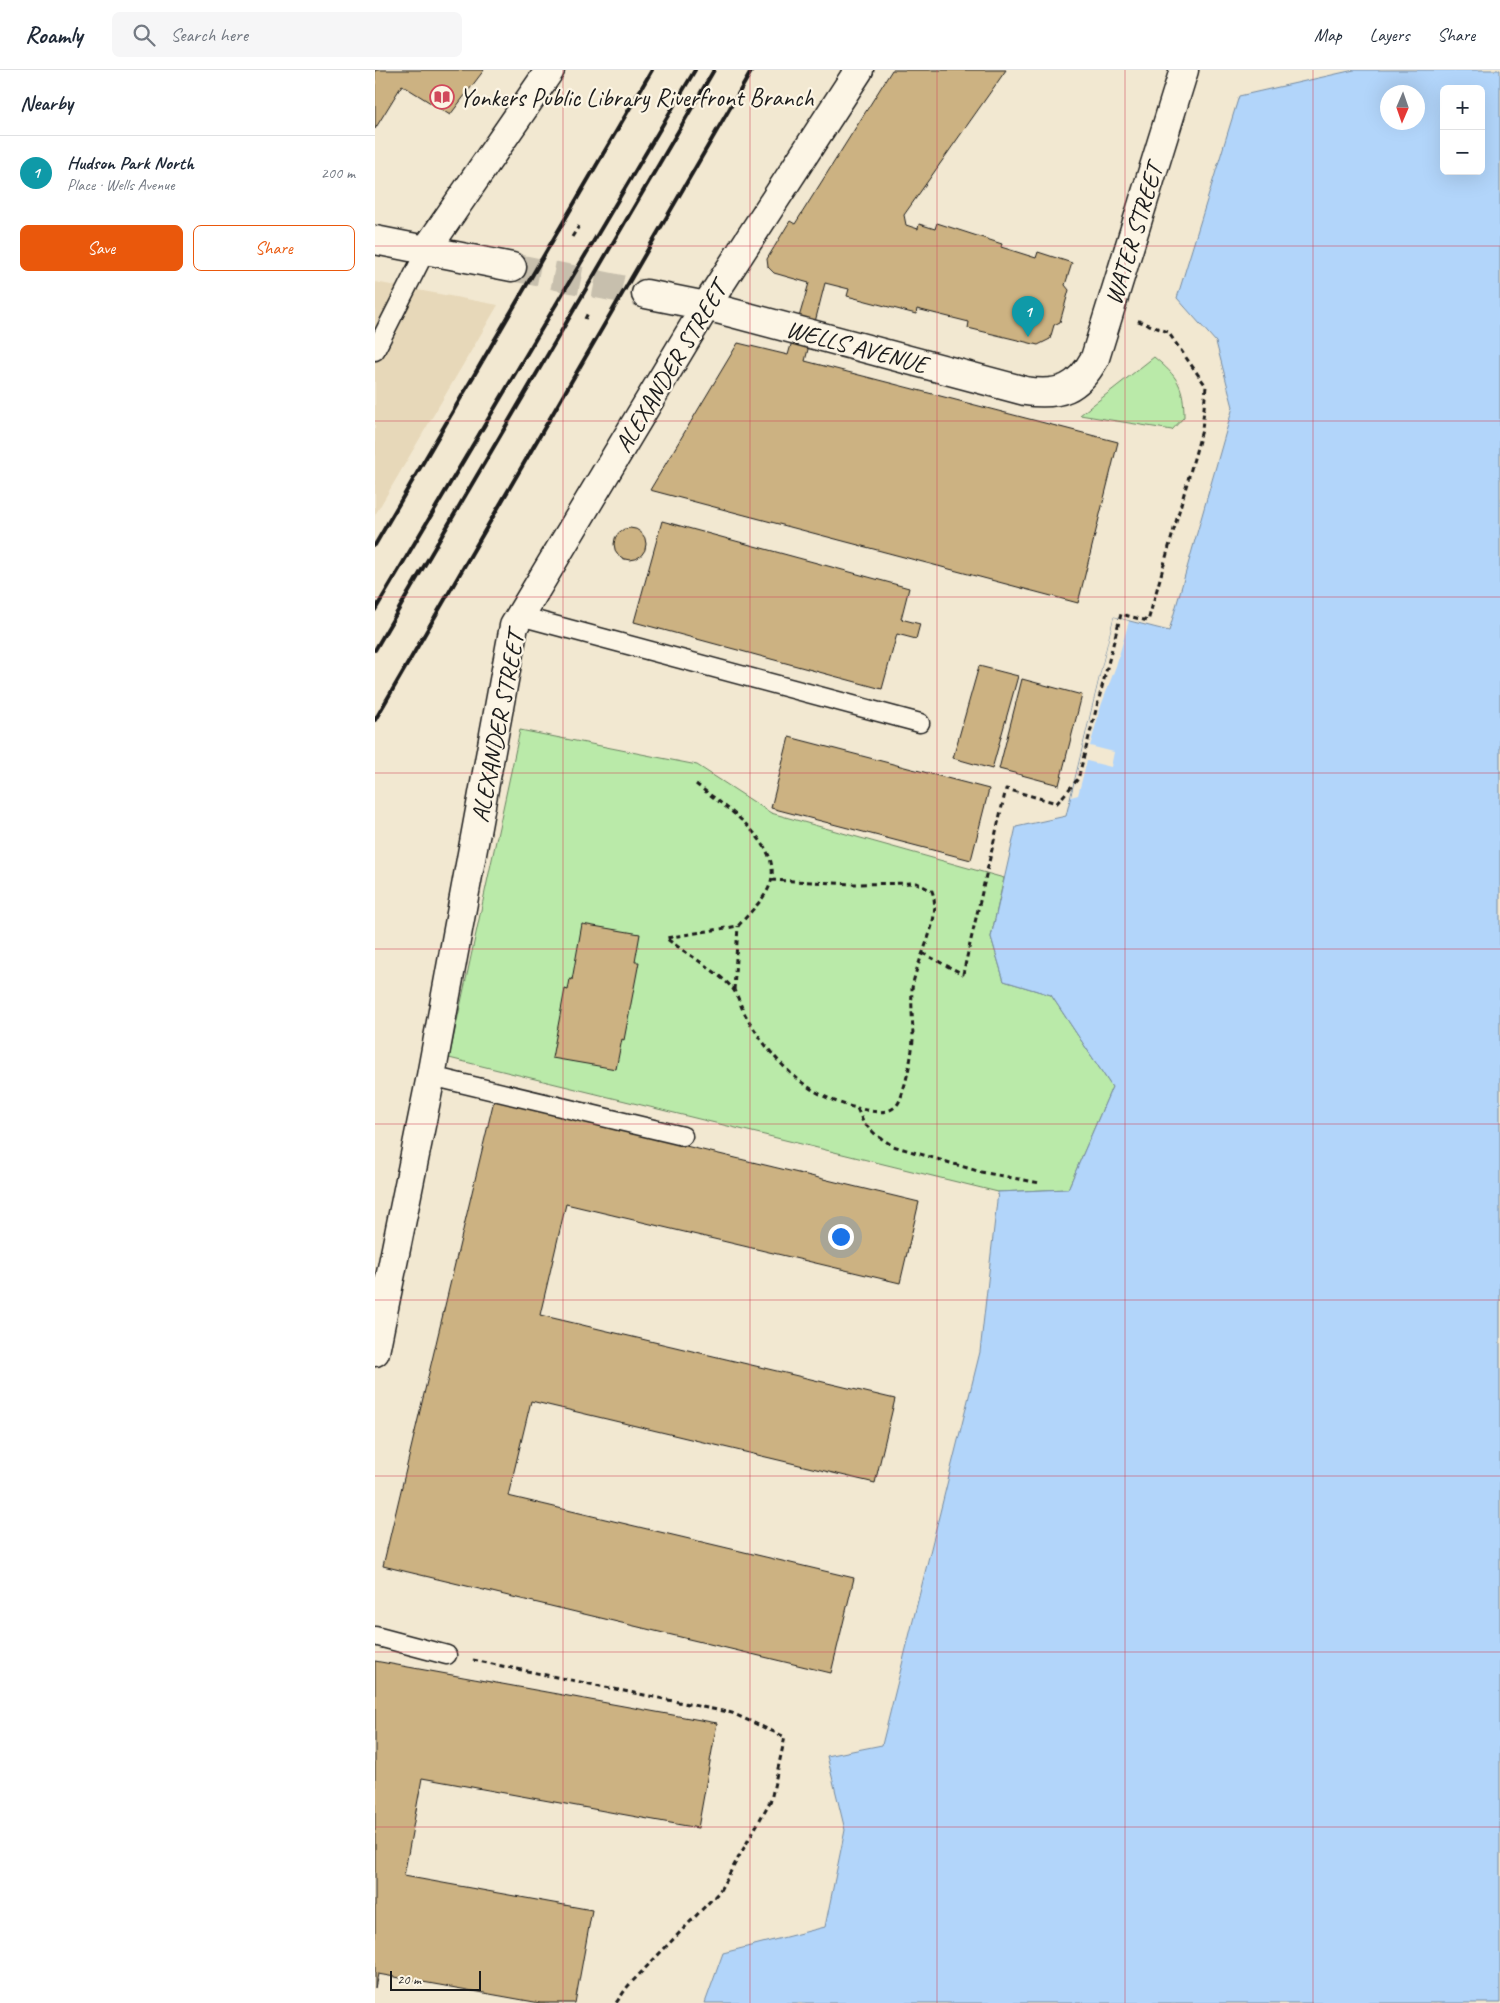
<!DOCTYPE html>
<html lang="en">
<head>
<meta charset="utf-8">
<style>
  body { margin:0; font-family:Caveat,sans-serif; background:#f6f6f7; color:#1f2937 }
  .controls { position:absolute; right:15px; top:15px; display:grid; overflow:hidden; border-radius:8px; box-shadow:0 5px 20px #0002 }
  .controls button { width:45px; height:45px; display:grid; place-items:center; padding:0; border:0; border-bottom:1px solid #e0e1e3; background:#fff; color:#1f2937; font:25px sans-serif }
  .compass { position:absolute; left:1005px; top:15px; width:45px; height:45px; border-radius:50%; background:#fff; box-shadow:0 5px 20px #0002; rotate:182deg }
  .scale { position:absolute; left:15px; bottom:12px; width:91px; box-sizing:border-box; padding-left:5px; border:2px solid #1c1c1c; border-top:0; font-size:14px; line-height:18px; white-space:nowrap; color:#1c1c1c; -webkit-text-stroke:4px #fcf5e5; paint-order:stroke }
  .you { position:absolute; left:465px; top:1166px; width:18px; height:18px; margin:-12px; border:4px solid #fff; border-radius:50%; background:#1a73e8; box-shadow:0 0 0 8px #1a73e833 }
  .badge { display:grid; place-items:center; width:32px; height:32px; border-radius:50%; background:#ea580c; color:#fff; font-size:16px; font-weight:700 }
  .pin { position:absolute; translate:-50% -41px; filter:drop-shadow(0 1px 2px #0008) }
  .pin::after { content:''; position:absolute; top:26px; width:18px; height:15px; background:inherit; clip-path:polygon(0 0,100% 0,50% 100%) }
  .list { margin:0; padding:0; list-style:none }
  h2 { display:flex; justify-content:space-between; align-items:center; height:65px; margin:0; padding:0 20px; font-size:21px }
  h2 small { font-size:16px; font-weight:400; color:#747a83 }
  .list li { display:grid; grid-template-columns:32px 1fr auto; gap:15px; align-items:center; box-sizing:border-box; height:75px; padding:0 20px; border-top:1px solid #e0e1e3 }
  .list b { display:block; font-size:19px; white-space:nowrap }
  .list p { margin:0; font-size:16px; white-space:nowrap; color:#747a83 }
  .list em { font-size:16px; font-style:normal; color:#747a83 }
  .actions { display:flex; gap:10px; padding:15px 20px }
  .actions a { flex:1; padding:11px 0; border:1px solid #ea580c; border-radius:8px; text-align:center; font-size:18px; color:#ea580c }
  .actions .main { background:#ea580c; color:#fff }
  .icon { flex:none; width:28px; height:28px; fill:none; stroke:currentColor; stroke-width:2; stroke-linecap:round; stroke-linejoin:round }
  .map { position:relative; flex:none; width:1125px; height:1933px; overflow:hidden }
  header { display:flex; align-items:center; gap:30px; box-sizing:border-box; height:70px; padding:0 25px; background:#fff; border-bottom:1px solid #e0e1e3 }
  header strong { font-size:24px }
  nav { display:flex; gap:28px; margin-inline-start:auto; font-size:18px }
  .search { width:350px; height:45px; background:#f6f6f7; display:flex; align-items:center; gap:12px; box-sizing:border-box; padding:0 18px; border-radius:8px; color:#747a83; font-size:19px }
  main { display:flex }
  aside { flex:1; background:#fff }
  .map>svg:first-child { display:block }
  .built { fill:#e7d8b9 }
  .green { fill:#baeaa9; stroke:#6b8362 }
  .water { fill:#b2d5fa; stroke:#768ba1; fill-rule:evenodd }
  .pier { fill:#f2e8d1 }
  .building { fill:#ccb282; stroke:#1c1c1c }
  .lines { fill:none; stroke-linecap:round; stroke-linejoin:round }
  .minor-tunnel { stroke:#c7bfad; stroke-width:28; stroke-dasharray:28 14; stroke-linecap:butt }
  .service-casing { stroke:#1c1c1c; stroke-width:21 }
  .minor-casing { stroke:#1c1c1c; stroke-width:31 }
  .path { stroke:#1c1c1c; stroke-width:3; stroke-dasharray:5 4; stroke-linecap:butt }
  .service { stroke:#fcf5e5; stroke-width:18 }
  .minor { stroke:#fcf5e5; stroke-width:28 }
  .rail { stroke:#1c1c1c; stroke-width:4 }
  .grid { fill:none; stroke:#d1495b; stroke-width:1; stroke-opacity:0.55 }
  .labels { text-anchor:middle; stroke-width:4.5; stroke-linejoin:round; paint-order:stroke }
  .poi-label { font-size:25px; fill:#1c1c1c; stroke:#fcf5e5; text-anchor:start }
  .street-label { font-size:25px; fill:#1c1c1c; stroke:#fcf5e5 }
</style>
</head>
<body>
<header>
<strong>Roamly</strong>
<div class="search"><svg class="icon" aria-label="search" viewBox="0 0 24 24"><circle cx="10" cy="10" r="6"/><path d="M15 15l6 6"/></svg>Search here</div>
<nav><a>Map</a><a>Layers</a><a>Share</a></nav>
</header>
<main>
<aside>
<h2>Nearby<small></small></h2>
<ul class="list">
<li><span class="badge" style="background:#0f9aa8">1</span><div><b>Hudson Park North</b><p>Place · Wells Avenue</p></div><em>200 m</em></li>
</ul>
<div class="actions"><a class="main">Save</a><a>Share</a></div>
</aside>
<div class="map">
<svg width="1125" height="1933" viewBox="0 0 1125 1933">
  <rect width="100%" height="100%" fill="#f2e8d1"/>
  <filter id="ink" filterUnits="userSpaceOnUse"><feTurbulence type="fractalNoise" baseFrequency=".02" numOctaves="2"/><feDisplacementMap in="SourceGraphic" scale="10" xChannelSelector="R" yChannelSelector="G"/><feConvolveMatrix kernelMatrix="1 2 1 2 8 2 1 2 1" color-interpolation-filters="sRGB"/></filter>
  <g filter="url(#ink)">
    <!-- built -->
    <path class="built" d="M 0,212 L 123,235 L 0,445 Z"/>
    <!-- green -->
    <g class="green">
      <path d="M 779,287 C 803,307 809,316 809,347 L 797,360 L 705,345 Z"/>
      <path d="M 145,660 L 322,695 L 396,743 L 629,808 L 616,867 L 629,911 L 676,925 L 737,1017 L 693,1119 L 623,1122 L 74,988 Z"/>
    </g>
    <!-- water -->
    <path class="water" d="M 979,0 L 1125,0 L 1125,1933 L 330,1933 L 348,1883 L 450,1857 L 470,1760 L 452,1686 L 507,1675 L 605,1282 L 623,1122 L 693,1119 L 737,1017 L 676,925 L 629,911 L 616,867 L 641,757 L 691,746 L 739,547 L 794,561 L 858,337 L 841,272 L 802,228 L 864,26 ZM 1069,19 L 1106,19 L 1106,101 L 1069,101 ZM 1012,22 L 1042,22 L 1042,52 L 1012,52 Z"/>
    <!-- pier -->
    <path class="pier" d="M 739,547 L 754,551 L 741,596 L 726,636 L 715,676 L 739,682 L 736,697 L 712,691 L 703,725 L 696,727 Z"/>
    <!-- building -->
    <g class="building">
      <path d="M 0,0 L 109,0 L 75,45 L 27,15 L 0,59 Z"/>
      <path d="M 517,0 L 631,0 L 529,145 L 531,155 L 543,159 L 544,154 L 560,159 L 562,153 L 627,174 L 626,177 L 661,188 L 663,182 L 697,193 L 690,215 L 694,220 L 685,252 L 679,255 L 675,269 L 663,275 L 593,258 L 594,252 L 542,239 L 541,244 L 472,226 L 474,219 L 450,213 L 430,291 L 743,372 L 703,533 L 275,420 L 363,273 L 413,285 L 434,213 L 399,203 L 393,197 L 392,189 L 415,151 L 420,154 Z"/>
      <path d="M 287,451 L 534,518 L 526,549 L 545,554 L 541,569 L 522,564 L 507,619 L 259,552 Z"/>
      <circle cx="255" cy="474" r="16"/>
      <path d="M 604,596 L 643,606 L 617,699 L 578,688 Z"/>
      <path d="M 647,609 L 707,625 L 684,715 L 624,699 Z"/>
      <path d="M 414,667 L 614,719 L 596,790 L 396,738 Z"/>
      <path d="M 207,854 L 265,864 L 260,892 L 264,892 L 249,970 L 247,969 L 241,999 L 177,988 L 190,919 L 193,920 L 195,909 L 197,910 Z"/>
      <path d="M 119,1030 L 544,1132 L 525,1213 L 191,1134 L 165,1245 L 520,1329 L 500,1413 L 156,1331 L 133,1426 L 479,1508 L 456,1603 L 8,1496 Z"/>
      <path d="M 0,1591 L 342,1653 L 323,1758 L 47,1708 L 29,1806 L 217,1840 L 200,1933 L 165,1933 L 3,1904 L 0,1918 Z"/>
    </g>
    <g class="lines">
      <!-- minor-tunnel -->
      <path class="minor-tunnel" d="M 137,197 L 271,224"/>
      <!-- service casing -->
      <g class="service-casing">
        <g id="service">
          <path d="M 0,281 L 51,180"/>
          <path d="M 145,546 L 545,653"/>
          <path d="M 56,1006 L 308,1066"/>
          <path d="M 0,1566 L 72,1585"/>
        </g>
      </g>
      <!-- minor casing -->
      <g class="minor-casing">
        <g id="minor">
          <path d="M 0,170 L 137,197"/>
          <path d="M 51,180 L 175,0"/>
          <path d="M 271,224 L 331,236 L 650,321 C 685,326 703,319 720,288 L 809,0"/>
          <path d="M 0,1282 L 56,1006 L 139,556 L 331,236 L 484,0"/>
        </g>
      </g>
      <!-- path -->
      <g class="path">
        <path d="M 197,167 L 204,156"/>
        <path d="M 210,249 L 214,241"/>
        <path d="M 321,714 C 350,737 418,779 391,823 C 383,835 372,846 363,856 L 291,868 C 310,883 344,902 358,919 C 364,927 366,938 371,946 C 398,991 430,1026 482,1038 L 488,1052 L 501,1065 L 518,1076 L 606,1102 L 665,1113"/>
        <path d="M 396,810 L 479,814 L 542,813 L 557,821 C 568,851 541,888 537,919 C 536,936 538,953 538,969 C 537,984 534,999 530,1014 C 528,1020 526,1030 522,1035 C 512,1046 495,1041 482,1038"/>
        <path d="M 547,883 L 588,904 L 631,719 L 682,733 L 703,709 L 746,544 L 773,551 L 827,360 L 831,316 L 793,262 L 761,250"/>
        <path d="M 359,920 L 363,856"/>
        <path d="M 98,1590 L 357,1643 L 410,1667 L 396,1730 L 344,1822 L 253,1916 L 241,1933"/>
      </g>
      <!-- service -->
      <use href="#service" class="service"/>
      <!-- minor -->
      <use href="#minor" class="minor"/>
      <!-- rail -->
      <g class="rail">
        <path d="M 0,475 L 277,0"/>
        <path d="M 0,540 L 320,0"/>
        <path d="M 0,580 L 339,0"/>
        <path d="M 0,650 L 377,0"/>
      </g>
    </g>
  </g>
  <!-- grid -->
  <path class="grid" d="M 188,0 L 188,1933M 375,0 L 375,1933M 562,0 L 562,1933M 750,0 L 750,1933M 938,0 L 938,1933M 0,176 L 1125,176M 0,351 L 1125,351M 0,527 L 1125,527M 0,703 L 1125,703M 0,879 L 1125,879M 0,1054 L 1125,1054M 0,1230 L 1125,1230M 0,1406 L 1125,1406M 0,1582 L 1125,1582M 0,1757 L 1125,1757"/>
  <!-- icons -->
  <defs>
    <g id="library-ring" transform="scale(1.25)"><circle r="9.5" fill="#fcf5e5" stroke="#d1495b" stroke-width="1.5"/><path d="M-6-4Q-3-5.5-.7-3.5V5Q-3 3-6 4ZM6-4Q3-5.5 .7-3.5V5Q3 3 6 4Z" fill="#d1495b"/></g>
  </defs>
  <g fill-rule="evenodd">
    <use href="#library-ring" x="67" y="27"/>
  </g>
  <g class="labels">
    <!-- poi labels -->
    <g class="poi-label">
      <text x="84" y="36">Yonkers Public Library Riverfront Branch</text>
    </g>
    <!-- street labels -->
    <g class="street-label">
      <text transform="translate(758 164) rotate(-73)" y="9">WATER STREET</text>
      <text transform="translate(482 276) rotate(15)" y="9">WELLS AVENUE</text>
      <text transform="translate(295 297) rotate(-59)" y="9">ALEXANDER STREET</text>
      <text transform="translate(122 657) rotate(-79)" y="9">ALEXANDER STREET</text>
    </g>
  </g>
</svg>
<div class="controls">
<button>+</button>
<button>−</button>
</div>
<svg class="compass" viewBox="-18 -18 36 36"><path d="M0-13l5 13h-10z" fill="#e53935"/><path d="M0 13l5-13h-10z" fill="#747a83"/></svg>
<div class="scale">20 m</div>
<div class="you"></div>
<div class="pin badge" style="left:653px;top:267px;background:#0f9aa8">1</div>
</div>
</main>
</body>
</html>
